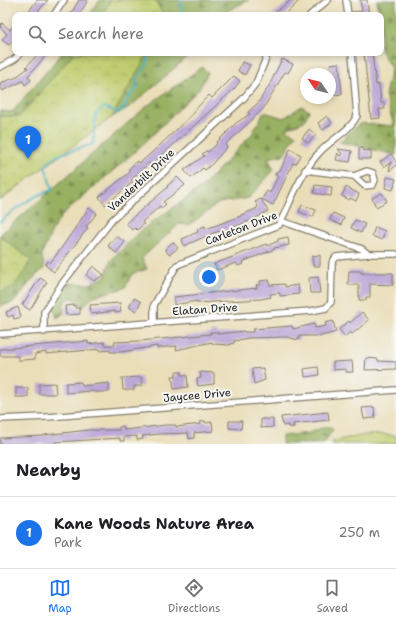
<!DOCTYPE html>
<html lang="en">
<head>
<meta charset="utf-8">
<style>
  body { margin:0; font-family:"Shantell Sans",sans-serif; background:#f6f6f6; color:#202124 }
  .compass { position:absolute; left:300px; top:68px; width:36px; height:36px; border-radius:50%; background:#fff; box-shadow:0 2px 6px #0003; rotate:305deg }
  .you { position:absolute; left:209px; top:277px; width:14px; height:14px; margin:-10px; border:3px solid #fff; border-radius:50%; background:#1a73e8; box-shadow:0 0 0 6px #1a73e833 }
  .badge { display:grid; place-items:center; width:26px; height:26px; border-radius:50%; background:#1a73e8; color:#fff; font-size:13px; font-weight:700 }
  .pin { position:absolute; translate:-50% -33px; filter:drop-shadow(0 1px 2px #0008) }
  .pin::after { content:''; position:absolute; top:21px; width:14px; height:12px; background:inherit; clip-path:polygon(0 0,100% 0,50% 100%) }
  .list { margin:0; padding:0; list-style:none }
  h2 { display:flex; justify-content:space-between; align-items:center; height:52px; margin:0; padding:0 16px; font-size:17px }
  h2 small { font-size:13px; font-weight:400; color:#757577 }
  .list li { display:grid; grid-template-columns:26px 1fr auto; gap:12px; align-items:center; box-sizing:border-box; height:72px; padding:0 16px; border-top:1px solid #e0e0e0 }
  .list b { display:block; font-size:15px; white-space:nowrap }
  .list p { margin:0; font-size:13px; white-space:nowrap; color:#757577 }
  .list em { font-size:13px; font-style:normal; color:#757577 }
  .icon { flex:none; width:22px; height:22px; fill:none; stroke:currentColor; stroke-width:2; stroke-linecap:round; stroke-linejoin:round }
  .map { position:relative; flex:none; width:396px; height:444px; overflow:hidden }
  .search { position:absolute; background:#fff; box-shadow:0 2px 6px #0003; left:12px; right:12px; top:12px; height:44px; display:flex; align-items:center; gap:10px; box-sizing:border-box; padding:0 14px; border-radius:8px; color:#757577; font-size:15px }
  .sheet { height:124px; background:#fff }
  nav { display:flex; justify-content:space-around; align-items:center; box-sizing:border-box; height:56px; border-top:1px solid #e0e0e0; background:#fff; font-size:11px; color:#757577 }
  nav a { display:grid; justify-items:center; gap:2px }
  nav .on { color:#1a73e8 }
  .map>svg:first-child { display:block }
  .grass { fill:#c0cd6f; stroke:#6e7446 }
  .forest { fill:url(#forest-firs); stroke:#5a663f }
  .park { fill:url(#park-crowns); stroke:#6e7446 }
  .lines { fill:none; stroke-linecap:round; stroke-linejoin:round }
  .stream { stroke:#47b4c2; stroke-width:2 }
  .building { fill:#bca7d7 }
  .street-casing { stroke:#837d6a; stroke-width:8 }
  .street { stroke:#fff; stroke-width:5.5 }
  .labels { text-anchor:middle; stroke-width:4; stroke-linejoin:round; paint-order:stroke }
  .street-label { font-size:11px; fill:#1c1c1c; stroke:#f6f6f2 }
</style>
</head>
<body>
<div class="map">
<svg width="396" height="444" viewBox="0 0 396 444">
  <defs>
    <pattern id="forest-firs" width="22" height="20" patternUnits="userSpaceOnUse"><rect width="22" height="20" fill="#98b062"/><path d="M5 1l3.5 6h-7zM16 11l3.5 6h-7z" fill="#7b8e50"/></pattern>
    <pattern id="park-crowns" width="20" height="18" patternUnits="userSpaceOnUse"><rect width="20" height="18" fill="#c0cd6f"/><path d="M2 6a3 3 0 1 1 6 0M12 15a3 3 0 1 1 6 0" fill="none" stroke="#a4af60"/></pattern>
  </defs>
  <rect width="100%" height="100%" fill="#f6f6f2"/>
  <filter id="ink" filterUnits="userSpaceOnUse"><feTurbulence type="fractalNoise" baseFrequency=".025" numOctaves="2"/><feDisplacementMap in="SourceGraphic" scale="8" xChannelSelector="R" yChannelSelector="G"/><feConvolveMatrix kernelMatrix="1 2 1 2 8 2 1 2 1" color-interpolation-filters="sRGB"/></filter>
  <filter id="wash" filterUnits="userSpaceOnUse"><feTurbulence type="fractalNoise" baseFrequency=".012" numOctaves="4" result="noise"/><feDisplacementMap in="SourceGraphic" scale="16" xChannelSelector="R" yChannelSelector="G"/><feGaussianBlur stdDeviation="0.9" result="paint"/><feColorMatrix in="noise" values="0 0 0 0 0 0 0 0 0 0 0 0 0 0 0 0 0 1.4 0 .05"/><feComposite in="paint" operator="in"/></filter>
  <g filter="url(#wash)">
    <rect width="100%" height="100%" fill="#eadeb9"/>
    <!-- grass -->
    <path class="grass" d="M 382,434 L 396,436 L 396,444 L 333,444 L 333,441 L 366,435 Z"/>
    <!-- forest -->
    <g class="forest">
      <path d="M 100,0 L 249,0 L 219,15 L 89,15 Z"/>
      <path d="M 377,0 L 396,0 L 396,155 L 340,142 L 360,123 L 394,126 L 385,95 L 391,69 L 381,51 L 381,15 L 378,15 Z"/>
      <path d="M 62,53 L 192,53 L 131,106 L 89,131 L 0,201 L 0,111 L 12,112 Z"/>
      <path d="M 202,67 L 208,73 L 199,89 L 138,149 L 63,214 L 54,227 L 42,254 L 44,269 C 39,273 34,277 30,282 C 21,293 18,304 3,305 L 0,308 L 0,235 L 147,106 Z"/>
      <path d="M 302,106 L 309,111 L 304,121 L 286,129 L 296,135 L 283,155 L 268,158 L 274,170 L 248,198 L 219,203 L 189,225 L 179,224 L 142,258 L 147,269 L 132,274 L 125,288 L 94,296 L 83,306 L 73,298 L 68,298 L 63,305 L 64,313 L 57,318 L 53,306 L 67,283 L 89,284 L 105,277 L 111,260 L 143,229 L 202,187 L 252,134 L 264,112 L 284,118 Z"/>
      <path d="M 324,427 L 331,427 L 333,430 L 323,444 L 282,444 L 282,436 L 309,433 Z"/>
    </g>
    <!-- park -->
    <g class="park">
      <path d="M 111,0 L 155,0 L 163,15 L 102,15 Z"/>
      <path d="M 74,53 L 148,53 L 112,117 L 0,200 L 0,116 L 19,117 Z"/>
      <path d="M 0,236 L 31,260 L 15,286 L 0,292 Z"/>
    </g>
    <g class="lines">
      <!-- stream -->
      <g class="stream">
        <path d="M 181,0 L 182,15"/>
        <path d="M 0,222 C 17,207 31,197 52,190 L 45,166 C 54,153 79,149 93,144 L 96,114 L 104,107 L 116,112 L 123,110 L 128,98 L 138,87 L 136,79 L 147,65 L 148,53"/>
      </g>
    </g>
    <g id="blocks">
      <!-- building -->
      <g class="building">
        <path d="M 37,0 L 48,0 L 35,15 L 26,15 Z"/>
        <path d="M 79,0 L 88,0 L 79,15 L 70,15 Z"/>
        <path d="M 291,0 L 300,0 L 285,15 L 272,15 Z"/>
        <path d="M 360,0 L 367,0 L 369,15 L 353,15 L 352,12 L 362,11 Z"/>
        <path d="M 2,23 L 10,30 L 15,24 L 15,38 L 9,45 L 2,40 L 7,34 L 0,27 Z"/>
        <path d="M 39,53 L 48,53 L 28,76 L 31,80 L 25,85 L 23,81 L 2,91 L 0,83 L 15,78 L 28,68 L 26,67 Z"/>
        <path d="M 364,53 L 372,53 L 376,85 L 379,84 L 381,103 L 384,103 L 385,109 L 379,109 L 380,118 L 371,119 Z"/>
        <path d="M 282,59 L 293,64 L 288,73 L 285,72 L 263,109 L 225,145 L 227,147 L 212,164 L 205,170 L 203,168 L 191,178 L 184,170 L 204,156 L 202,154 L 206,151 L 208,152 L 217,144 L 216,143 L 236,123 L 250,114 L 248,112 L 258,103 L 269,86 Z"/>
        <path d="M 242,62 L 250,65 L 245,75 L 238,71 Z"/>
        <path d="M 339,63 L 342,94 L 334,95 L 330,64 Z"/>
        <path d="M 234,76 L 240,81 L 234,89 L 151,165 L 149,163 L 131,180 L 133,182 L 105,205 L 99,197 L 130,172 L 128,170 L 137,161 L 140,163 L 160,145 L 195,112 L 194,111 L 209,95 L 212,98 Z"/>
        <path d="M 327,116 L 332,123 L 323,130 L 318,123 Z"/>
        <path d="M 309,129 L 316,135 L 308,143 L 302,138 Z"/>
        <path d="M 359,148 L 363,148 L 363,151 L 371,150 L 371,159 L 359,159 Z"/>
        <path d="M 290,149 L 301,155 L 296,164 L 293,163 L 273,205 L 262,199 L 267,191 L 270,193 L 278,176 L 275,175 L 278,170 L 280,171 Z"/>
        <path d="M 338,149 L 352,151 L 350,162 L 336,160 L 338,153 L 340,156 L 342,154 Z"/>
        <path d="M 391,154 L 396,161 L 396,166 L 389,171 L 391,162 L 384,167 L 380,162 Z"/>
        <path d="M 177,177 L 185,185 L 163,202 L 166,204 L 162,208 L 160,206 L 142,222 L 144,224 L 137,230 L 135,228 L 132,230 L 126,223 L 168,187 L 167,186 Z"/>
        <path d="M 387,177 L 396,179 L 393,190 L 385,188 Z"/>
        <path d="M 315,185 L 332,187 L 331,196 L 314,193 Z"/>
        <path d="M 346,187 L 359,194 L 356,201 L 350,198 L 349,200 L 342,196 Z"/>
        <path d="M 382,193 L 387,201 L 376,207 L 372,198 Z"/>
        <path d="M 261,199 L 268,211 L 254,219 L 229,229 L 213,233 L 184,246 L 182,239 L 198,232 L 197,229 L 205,226 L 206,229 L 241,216 L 241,215 L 256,209 L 258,206 L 255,202 Z"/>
        <path d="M 302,205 L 316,210 L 313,217 L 299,212 Z"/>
        <path d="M 89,208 L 97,213 L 86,227 L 88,228 L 54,272 L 45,265 L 48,261 L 50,263 L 60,250 Z"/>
        <path d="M 333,213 L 344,218 L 341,225 L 330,220 Z"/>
        <path d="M 355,220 L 365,224 L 361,233 L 351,228 Z"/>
        <path d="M 375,227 L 385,231 L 382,240 L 372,236 Z"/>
        <path d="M 116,236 L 125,242 L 116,253 L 108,246 Z"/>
        <path d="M 288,237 L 289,245 L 274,248 L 275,249 L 242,262 L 243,264 L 238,266 L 236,263 L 217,270 L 214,264 L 266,244 L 267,246 L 278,241 L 278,239 Z"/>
        <path d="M 173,242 L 178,248 L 169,255 L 165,249 Z"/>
        <path d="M 320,255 L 320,266 L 313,266 L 312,256 Z"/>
        <path d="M 93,266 L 104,275 L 94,281 L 86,275 Z"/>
        <path d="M 349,271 L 361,271 L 361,273 L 393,273 L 393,285 L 370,284 L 370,297 L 366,297 L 366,300 L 359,300 L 359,285 L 348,285 Z"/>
        <path d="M 318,277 L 320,293 L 310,293 L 309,278 Z"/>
        <path d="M 40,278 L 47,282 L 30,310 L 22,305 Z"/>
        <path d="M 269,280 L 270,285 L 285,284 L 285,287 L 298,285 L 299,294 L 280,296 L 280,293 L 270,294 L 271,297 L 261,299 L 197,303 L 197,301 L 174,305 L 174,297 L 257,288 L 256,285 L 260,285 L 260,281 Z"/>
        <path d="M 134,298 L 141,302 L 136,311 L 129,307 Z"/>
        <path d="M 120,303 L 121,312 L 115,313 L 115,311 L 91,314 L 90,305 Z"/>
        <path d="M 75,305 L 75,308 L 80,308 L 80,314 L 66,315 L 65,306 Z"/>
        <path d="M 18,307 L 21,317 L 14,319 L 13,315 L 8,317 L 6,312 Z"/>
        <path d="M 362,312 L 369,320 L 352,334 L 350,332 L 345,337 L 339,329 L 349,321 L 350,323 Z"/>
        <path d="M 333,321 L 336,332 L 321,336 L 299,336 L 299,340 L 286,337 L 248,338 L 234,341 L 234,343 L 229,345 L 213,344 L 212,342 L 176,350 L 177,346 L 157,348 L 157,346 L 121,352 L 110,352 L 110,350 L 100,351 L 100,349 L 46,354 L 46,352 L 35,354 L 35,359 L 24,360 L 18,360 L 18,356 L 0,356 L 0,349 L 88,341 L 88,344 L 104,342 L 105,345 L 115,345 L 114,342 L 140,341 L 211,334 L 210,332 L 218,332 L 218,334 L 244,331 L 245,332 L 253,332 L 253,329 L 292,326 L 293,329 L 314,324 L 315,328 L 326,326 L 325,323 Z"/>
        <path d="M 366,358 L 378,359 L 378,361 L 396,362 L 396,369 L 365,370 Z"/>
        <path d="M 352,361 L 353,372 L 346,372 L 346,369 L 333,370 L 333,362 Z"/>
        <path d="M 318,367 L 319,375 L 305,377 L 304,369 Z"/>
        <path d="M 263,368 L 265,380 L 254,384 L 252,369 Z"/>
        <path d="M 176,372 L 182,372 L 182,375 L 187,375 L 188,387 L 174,389 L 172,376 L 176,376 Z"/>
        <path d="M 200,372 L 214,373 L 214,384 L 198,386 L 197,379 L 201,378 Z"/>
        <path d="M 141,377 L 142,386 L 134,386 L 134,390 L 123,390 L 122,378 Z"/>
        <path d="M 81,382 L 82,386 L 109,383 L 109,392 L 93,392 L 92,391 L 66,393 L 66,383 Z"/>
        <path d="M 55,383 L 56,394 L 39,394 L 39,384 Z"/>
        <rect x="16" y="388" width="12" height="9"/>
        <path d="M 374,407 L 375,418 L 364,419 L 362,408 Z"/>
        <path d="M 328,412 L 329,420 L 293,424 L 294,427 L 288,427 L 288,425 L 283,426 L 281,417 Z"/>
        <path d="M 261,419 L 273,419 L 273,427 L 261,428 Z"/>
        <path d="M 205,421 L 206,423 L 212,422 L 213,431 L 194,433 L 194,438 L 189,439 L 188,433 L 159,434 L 142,436 L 143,439 L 137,440 L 137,436 L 124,437 L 124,441 L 120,441 L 120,438 L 55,442 L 55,444 L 0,444 L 0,438 L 44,436 L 44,435 L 89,430 L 119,430 L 119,427 L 123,426 L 124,430 L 166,425 L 176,425 L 176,427 L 201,424 L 200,422 Z"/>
        <path d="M 229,421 L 242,421 L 241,429 L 229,428 Z"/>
      </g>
    </g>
  </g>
  <g filter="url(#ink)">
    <use href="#blocks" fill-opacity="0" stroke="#837d6a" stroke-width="1"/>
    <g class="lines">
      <!-- street casing -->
      <g class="street-casing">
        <g id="street">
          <path d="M 346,0 L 348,15"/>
          <path d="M 54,15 L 64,0"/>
          <path d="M 310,15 L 328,0"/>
          <path d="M 0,67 L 15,59 L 20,53"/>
          <path d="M 305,170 L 354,176 L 367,171 L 373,173 L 375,180 L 373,185 L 365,186 L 354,176"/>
          <path d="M 281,221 C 292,198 301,173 318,154 C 330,140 349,132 357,116 L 352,53"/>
          <path d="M 154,323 L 154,305 L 177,265 L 279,225 L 281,221 L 362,249 L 368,254 L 396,254"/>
          <path d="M 44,332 L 44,312 L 48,306 L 61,285 L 112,220 L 243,99 L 256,83 L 268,53"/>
          <path d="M 0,334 L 311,311 L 326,308 L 331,302 L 332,263 L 336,257 L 368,254"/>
          <path d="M 0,419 L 47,417 L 396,390"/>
        </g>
      </g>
      <!-- street -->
      <use href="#street" class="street"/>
    </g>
  </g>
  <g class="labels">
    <!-- street labels -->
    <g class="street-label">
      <text transform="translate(141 180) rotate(-43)" y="4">Vanderbilt Drive</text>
      <text transform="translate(241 228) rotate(-21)" y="4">Carleton Drive</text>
      <text transform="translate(205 309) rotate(-4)" y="4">Elatan Drive</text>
      <text transform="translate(197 395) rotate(-5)" y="4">Jaycee Drive</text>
    </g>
  </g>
</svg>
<svg class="compass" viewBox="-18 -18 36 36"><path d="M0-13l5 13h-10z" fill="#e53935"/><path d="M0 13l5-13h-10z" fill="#757577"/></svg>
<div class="you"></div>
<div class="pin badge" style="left:28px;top:159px">1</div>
<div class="search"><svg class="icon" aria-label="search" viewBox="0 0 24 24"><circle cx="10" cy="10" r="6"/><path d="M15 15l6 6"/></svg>Search here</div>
</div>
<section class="sheet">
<h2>Nearby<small></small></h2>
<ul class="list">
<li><span class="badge">1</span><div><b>Kane Woods Nature Area</b><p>Park</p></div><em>250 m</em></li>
</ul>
</section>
<nav>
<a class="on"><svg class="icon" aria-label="map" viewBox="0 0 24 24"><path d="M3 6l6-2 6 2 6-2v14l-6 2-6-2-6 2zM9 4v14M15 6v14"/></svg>Map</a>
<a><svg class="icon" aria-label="directions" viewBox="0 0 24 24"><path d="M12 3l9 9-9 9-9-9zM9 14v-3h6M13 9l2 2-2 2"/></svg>Directions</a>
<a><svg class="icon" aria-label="saved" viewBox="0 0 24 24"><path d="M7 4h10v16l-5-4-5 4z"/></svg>Saved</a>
</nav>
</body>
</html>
